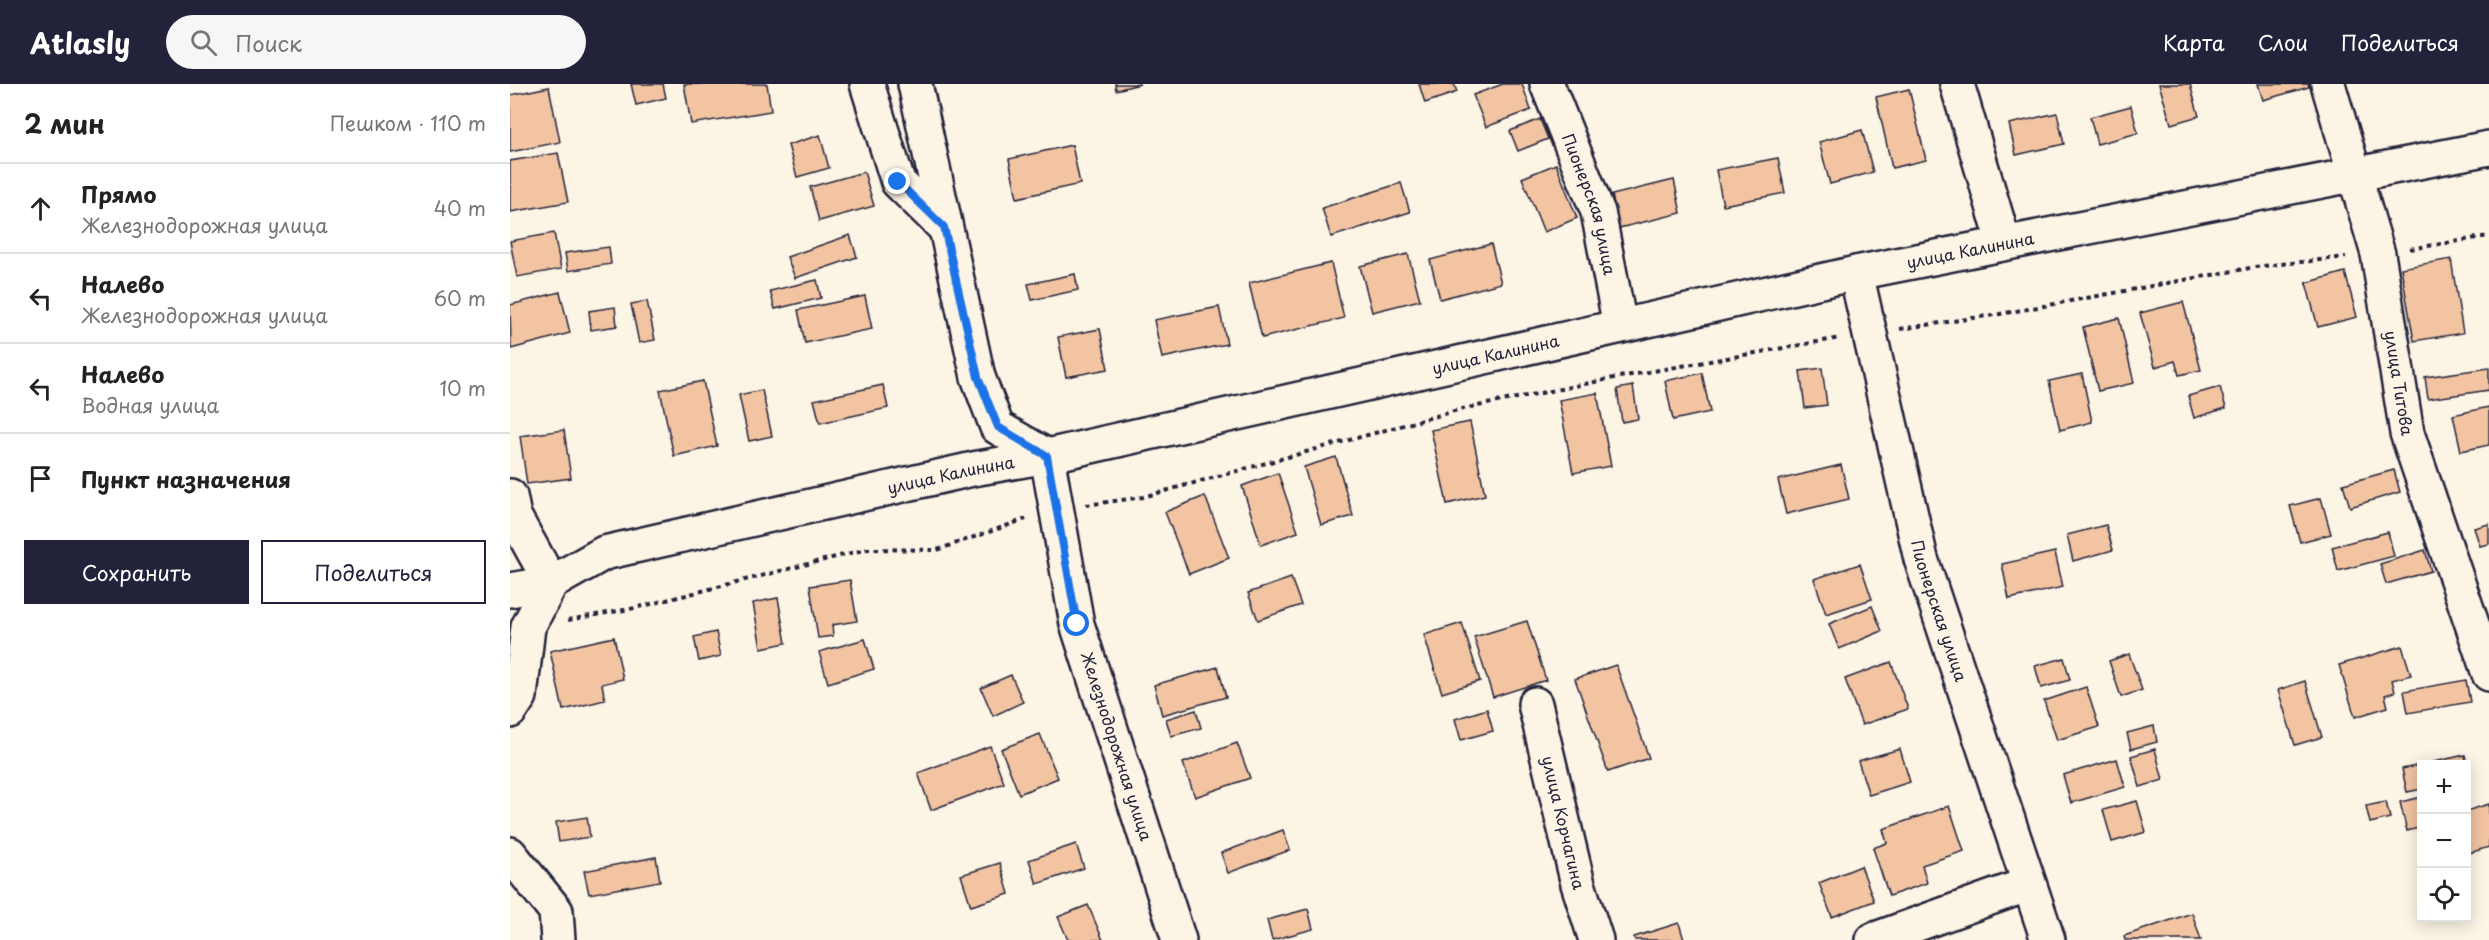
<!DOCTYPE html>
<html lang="ru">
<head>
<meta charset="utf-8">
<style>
  body { margin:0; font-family:"Playpen Sans",sans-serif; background:#f6f6f6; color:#222 }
  .controls { position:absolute; right:18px; bottom:18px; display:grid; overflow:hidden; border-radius:0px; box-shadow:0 3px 15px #0003 }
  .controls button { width:54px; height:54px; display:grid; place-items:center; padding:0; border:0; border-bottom:2px solid #e0e0e0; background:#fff; color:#222; font:30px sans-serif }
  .stop { position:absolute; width:18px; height:18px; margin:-14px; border:4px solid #1a73e8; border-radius:50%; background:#fff }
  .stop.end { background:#1a73e8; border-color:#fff; box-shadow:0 2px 6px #0008 }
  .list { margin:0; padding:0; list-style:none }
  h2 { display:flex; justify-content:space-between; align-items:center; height:78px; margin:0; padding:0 24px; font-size:26px }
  h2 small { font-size:20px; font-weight:400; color:#767676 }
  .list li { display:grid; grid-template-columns:39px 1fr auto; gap:18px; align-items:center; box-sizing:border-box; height:90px; padding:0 24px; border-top:2px solid #e0e0e0 }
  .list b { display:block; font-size:22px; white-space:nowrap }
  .list p { margin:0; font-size:20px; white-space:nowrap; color:#767676 }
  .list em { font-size:20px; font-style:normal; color:#767676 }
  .actions { display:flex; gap:12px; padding:18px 24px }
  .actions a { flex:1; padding:14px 0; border:2px solid #22223b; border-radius:0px; text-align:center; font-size:21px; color:#22223b }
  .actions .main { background:#22223b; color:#fff }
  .icon { flex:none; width:33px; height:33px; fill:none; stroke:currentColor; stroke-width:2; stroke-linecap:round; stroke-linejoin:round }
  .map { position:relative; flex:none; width:1979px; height:856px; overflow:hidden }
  header { display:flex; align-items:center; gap:36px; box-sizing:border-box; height:84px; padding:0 30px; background:#22223b; color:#fff }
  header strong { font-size:28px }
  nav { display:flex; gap:33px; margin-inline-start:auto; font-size:21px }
  .search { width:420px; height:54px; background:#f6f6f6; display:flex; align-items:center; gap:15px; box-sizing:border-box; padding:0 21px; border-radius:33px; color:#767676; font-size:22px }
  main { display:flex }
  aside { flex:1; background:#fff }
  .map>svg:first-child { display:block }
  .building { fill:#f2c4a2; stroke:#22223b; stroke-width:1.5 }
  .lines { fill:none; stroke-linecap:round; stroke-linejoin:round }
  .minor-casing { stroke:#22223b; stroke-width:38 }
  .path { stroke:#22223b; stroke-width:4; stroke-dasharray:4.5 4.5; stroke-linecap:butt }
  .minor { stroke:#fcf5e5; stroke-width:33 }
  .route { stroke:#1a73e8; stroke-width:8 }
  .labels { text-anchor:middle; stroke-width:4.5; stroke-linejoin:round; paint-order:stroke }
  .street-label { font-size:16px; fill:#22223b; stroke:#fcf5e5 }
</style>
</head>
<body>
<header>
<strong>Atlasly</strong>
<div class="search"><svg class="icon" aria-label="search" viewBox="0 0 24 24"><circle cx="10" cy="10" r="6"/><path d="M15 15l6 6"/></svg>Поиск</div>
<nav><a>Карта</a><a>Слои</a><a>Поделиться</a></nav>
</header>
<main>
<aside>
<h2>2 мин<small>Пешком · 110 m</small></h2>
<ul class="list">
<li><svg class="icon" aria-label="ahead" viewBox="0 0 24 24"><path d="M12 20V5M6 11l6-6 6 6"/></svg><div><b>Прямо</b><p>Железнодорожная улица</p></div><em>40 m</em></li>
<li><svg class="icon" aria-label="left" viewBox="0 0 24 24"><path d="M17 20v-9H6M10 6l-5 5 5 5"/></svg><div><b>Налево</b><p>Железнодорожная улица</p></div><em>60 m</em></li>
<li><svg class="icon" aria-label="left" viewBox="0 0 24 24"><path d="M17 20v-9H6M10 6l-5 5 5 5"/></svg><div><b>Налево</b><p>Водная улица</p></div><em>10 m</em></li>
<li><svg class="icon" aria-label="arrive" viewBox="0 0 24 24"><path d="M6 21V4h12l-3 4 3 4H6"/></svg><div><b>Пункт назначения</b></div></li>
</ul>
<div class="actions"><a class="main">Сохранить</a><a>Поделиться</a></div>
</aside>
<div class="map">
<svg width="1979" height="856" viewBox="0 0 1979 856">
  <rect width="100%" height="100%" fill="#fcf5e5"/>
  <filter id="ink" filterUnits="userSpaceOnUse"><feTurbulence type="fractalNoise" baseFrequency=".0167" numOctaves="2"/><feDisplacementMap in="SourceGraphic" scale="12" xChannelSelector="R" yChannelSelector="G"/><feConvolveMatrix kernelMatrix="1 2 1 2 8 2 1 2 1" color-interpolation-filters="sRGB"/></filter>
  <g filter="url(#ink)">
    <!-- building -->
    <g class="building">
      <path d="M 121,0 L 153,0 L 156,14 L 126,21 Z"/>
      <path d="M 174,0 L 257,0 L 261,27 L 181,40 Z"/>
      <path d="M 605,0 L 630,0 L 606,6 Z"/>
      <path d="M 909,0 L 944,0 L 947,8 L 915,19 Z"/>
      <path d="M 993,0 L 1012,0 L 1021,26 L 976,43 L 963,11 Z"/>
      <path d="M 1649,0 L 1680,0 L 1689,32 L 1661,40 Z"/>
      <path d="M 1748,0 L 1798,0 L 1799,3 L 1753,16 Z"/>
      <path d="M 39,3 L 50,58 L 0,68 L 0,11 Z"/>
      <path d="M 1399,5 L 1416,76 L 1382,84 L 1366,13 Z"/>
      <path d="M 1621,22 L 1628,49 L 1587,60 L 1580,33 Z"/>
      <path d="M 1547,29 L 1554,60 L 1506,71 L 1499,40 Z"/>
      <path d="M 1030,35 L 1038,55 L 1008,67 L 1000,47 Z"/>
      <path d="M 1352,46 L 1363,88 L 1320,100 L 1309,58 Z"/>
      <path d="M 310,51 L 319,84 L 287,93 L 278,61 Z"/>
      <path d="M 562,61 L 570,100 L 507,114 L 499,75 Z"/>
      <path d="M 48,69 L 58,118 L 0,128 L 0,77 Z"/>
      <path d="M 1268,74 L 1275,109 L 1213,121 L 1206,86 Z"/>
      <path d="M 1046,80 L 1067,134 L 1034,148 L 1012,94 Z"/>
      <path d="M 354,88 L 364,122 L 309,137 L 300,103 Z"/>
      <path d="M 1164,96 L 1171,129 L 1109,144 L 1102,111 Z"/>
      <path d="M 891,99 L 900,128 L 821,153 L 812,124 Z"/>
      <path d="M 44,149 L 51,185 L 7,193 L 0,157 Z"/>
      <path d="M 340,151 L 347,173 L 285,194 L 277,173 Z"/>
      <path d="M 981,160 L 991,199 L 930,215 L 920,176 Z"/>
      <path d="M 99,163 L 101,180 L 58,187 L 55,169 Z"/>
      <path d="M 898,170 L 910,216 L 862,228 L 850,182 Z"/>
      <path d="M 1941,175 L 1953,249 L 1904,257 L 1891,184 Z"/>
      <path d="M 821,179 L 834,234 L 752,254 L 739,199 Z"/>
      <path d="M 1835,188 L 1847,233 L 1808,243 L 1796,199 Z"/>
      <path d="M 565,190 L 568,206 L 522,216 L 518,200 Z"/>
      <path d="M 307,196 L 311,214 L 265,225 L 260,207 Z"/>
      <path d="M 50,208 L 60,249 L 1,265 L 0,221 Z"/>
      <path d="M 355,212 L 362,245 L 295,259 L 288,226 Z"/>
      <path d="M 137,217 L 145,256 L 129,259 L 121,220 Z"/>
      <path d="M 1673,218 L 1691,286 L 1669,291 L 1665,277 L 1645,283 L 1630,229 Z"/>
      <path d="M 105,223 L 107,242 L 81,246 L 79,227 Z"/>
      <path d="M 709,223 L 717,260 L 652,274 L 644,236 Z"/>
      <path d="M 1609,234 L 1624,299 L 1588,307 L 1573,243 Z"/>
      <path d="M 590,245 L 598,285 L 556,293 L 548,253 Z"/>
      <path d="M 1312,284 L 1317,321 L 1295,324 L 1290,287 Z"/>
      <path d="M 1979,284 L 1979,306 L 1918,315 L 1915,293 Z"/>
      <path d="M 1192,289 L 1200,328 L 1163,336 L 1155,297 Z"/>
      <path d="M 1572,290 L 1582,338 L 1550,346 L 1539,297 Z"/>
      <path d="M 193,297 L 207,362 L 164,372 L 150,306 Z"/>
      <path d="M 373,301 L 378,324 L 310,339 L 304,316 Z"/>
      <path d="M 1123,302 L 1128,335 L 1112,338 L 1107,305 Z"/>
      <path d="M 1710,303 L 1716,324 L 1684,334 L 1678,312 Z"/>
      <path d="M 252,306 L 262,352 L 239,357 L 229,311 Z"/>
      <path d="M 1087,309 L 1101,382 L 1063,389 L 1049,316 Z"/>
      <path d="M 1979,323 L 1979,361 L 1951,367 L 1943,331 Z"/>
      <path d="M 960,338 L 975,411 L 937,420 L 921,346 Z"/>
      <path d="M 54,346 L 61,394 L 17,400 L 10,352 Z"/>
      <path d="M 826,373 L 843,432 L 811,441 L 794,383 Z"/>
      <path d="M 1331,381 L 1339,415 L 1276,430 L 1268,396 Z"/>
      <path d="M 1884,386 L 1890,408 L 1840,423 L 1833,400 Z"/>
      <path d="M 768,389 L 788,448 L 751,461 L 732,402 Z"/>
      <path d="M 695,412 L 719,474 L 679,490 L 655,428 Z"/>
      <path d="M 1811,414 L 1821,450 L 1790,458 L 1780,422 Z"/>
      <path d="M 1979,440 L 1979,460 L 1970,462 L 1964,444 Z"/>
      <path d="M 1596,441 L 1603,466 L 1563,477 L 1557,451 Z"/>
      <path d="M 1878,448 L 1884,472 L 1828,487 L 1822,463 Z"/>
      <path d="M 1915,466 L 1921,487 L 1876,500 L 1870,480 Z"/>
      <path d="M 1545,468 L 1553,503 L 1499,515 L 1492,480 Z"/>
      <path d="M 1350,480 L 1362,515 L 1316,530 L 1304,495 Z"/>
      <path d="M 781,494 L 791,521 L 748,536 L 738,509 Z"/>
      <path d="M 340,496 L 347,537 L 322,541 L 323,552 L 308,554 L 300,502 Z"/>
      <path d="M 268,514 L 276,559 L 251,564 L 243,519 Z"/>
      <path d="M 1362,522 L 1372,547 L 1329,565 L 1319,540 Z"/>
      <path d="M 1017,537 L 1036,596 L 983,613 L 964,553 Z"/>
      <path d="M 952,539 L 970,597 L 932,609 L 914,551 Z"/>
      <path d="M 206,548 L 211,572 L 189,577 L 184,553 Z"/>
      <path d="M 104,553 L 113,595 L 92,600 L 95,616 L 53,626 L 40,567 Z"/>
      <path d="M 355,555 L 364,585 L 318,599 L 309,568 Z"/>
      <path d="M 1892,562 L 1901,591 L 1882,596 L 1885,608 L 1875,611 L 1878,623 L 1845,633 L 1829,581 Z"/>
      <path d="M 1619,570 L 1632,606 L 1611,613 L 1599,577 Z"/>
      <path d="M 1554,574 L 1560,596 L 1531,604 L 1525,582 Z"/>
      <path d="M 1381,578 L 1398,625 L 1352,641 L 1335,595 Z"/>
      <path d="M 1106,581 L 1139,674 L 1098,688 L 1065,595 Z"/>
      <path d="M 708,583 L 716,613 L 652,631 L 644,601 Z"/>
      <path d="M 501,591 L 513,618 L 483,632 L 471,604 Z"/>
      <path d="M 1956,596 L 1960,618 L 1898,629 L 1894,607 Z"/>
      <path d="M 1795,597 L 1812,653 L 1785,661 L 1768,606 Z"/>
      <path d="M 1576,603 L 1589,643 L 1547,656 L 1534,617 Z"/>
      <path d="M 977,625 L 983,647 L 951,656 L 945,635 Z"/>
      <path d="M 686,626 L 691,644 L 661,652 L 656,635 Z"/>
      <path d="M 1644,642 L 1647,658 L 1621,665 L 1617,649 Z"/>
      <path d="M 530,650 L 548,694 L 509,710 L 491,665 Z"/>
      <path d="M 727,659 L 740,694 L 685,713 L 673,679 Z"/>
      <path d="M 480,662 L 494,699 L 421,726 L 408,689 Z"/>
      <path d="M 1390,665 L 1400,698 L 1359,711 L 1348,677 Z"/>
      <path d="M 1645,665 L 1653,696 L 1630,703 L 1621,672 Z"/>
      <path d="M 1955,671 L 1960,695 L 1956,695 L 1956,680 L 1912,680 L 1912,705 L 1897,708 L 1892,685 Z"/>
      <path d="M 1607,675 L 1615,703 L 1561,719 L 1553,691 Z"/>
      <path d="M 1912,713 L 1912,743 L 1897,747 L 1890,718 Z"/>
      <path d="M 1627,717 L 1636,748 L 1602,758 L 1593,726 Z"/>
      <path d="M 1876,718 L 1880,734 L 1860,739 L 1856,722 Z"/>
      <path d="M 1979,720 L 1979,763 L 1956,770 L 1956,727 Z"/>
      <path d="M 1439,722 L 1454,767 L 1412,781 L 1417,799 L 1379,812 L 1363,764 L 1377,759 L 1373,745 Z"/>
      <path d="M 77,733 L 80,753 L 49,758 L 46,738 Z"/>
      <path d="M 773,746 L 780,766 L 718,789 L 711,769 Z"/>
      <path d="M 566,760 L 574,784 L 527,800 L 519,776 Z"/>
      <path d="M 146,773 L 150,797 L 79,810 L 74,787 Z"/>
      <path d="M 490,779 L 499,810 L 461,822 L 451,791 Z"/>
      <path d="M 1351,782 L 1364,817 L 1322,833 L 1309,799 Z"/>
      <path d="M 578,821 L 593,856 L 558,856 L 548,833 Z"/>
      <path d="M 798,825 L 803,845 L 762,856 L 757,836 Z"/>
      <path d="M 1682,829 L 1691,856 L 1615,856 L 1614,852 Z"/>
      <path d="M 1169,839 L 1174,856 L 1125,856 L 1124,853 Z"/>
    </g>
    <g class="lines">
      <!-- minor casing -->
      <g class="minor-casing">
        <g id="minor">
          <path d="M 357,0 L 388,98 L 434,143"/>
          <path id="s1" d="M 405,0 L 468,293 L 487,343 L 537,372 L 567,540 L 669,856"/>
          <path id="s2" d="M 1037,0 L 1088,128 L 1110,242"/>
          <path d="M 1447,0 L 1494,159"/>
          <path id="s3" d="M 1818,0 L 1868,170 L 1897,349 L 1979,590"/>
          <path id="s4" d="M 1346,189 L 1411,475 L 1538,856"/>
          <path d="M 0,412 L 4,432 L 41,499 L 18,543 L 10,612 L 0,627"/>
          <path id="s5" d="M 0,506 L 41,499 L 94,469 L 463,385 L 537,372 L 1346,189 L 1979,64"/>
          <path id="s6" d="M 1025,620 L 1068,800 L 1086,856"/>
          <path d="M 0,770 L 46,827 L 48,856"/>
          <path d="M 1363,856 L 1519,800"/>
        </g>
      </g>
      <!-- path -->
      <g class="path">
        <path d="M 1900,165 L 1979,152"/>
        <path d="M 1390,245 L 1490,230 L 1745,183 L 1836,173"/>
        <path d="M 576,421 L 633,413 L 948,326 L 1104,294 L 1330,254"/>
        <path d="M 58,536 L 125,524 L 357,465 L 427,466 L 516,435"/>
      </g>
      <!-- minor -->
      <use href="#minor" class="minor"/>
    </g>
  </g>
  <g class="lines" filter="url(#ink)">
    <!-- route -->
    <path class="route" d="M 388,98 L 434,143 L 468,293 L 488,343 L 537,372 L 567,540"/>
  </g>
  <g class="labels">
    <!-- street labels -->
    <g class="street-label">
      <text dy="6" stroke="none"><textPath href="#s2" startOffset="128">Пионерская улица</textPath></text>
      <text dy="6" stroke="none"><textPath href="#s5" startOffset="1502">улица Калинина</textPath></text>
      <text dy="6" stroke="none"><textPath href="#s5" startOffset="1016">улица Калинина</textPath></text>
      <text dy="6" stroke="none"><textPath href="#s3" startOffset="308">улица Титова</textPath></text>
      <text dy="6" stroke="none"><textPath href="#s5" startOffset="458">улица Калинина</textPath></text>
      <text dy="6" stroke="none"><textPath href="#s4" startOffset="348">Пионерская улица</textPath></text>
      <text dy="6" stroke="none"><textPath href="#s1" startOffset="710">Железнодорожная улица</textPath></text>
      <text dy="6" stroke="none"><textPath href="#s6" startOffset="122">улица Корчагина</textPath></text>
    </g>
  </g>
</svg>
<div class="controls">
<button>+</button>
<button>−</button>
<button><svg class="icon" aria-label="locate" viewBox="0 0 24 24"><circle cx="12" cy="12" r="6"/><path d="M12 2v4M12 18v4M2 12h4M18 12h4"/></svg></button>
</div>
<div class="stop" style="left:567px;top:540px"></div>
<div class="stop end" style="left:388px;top:98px"></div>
</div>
</main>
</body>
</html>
